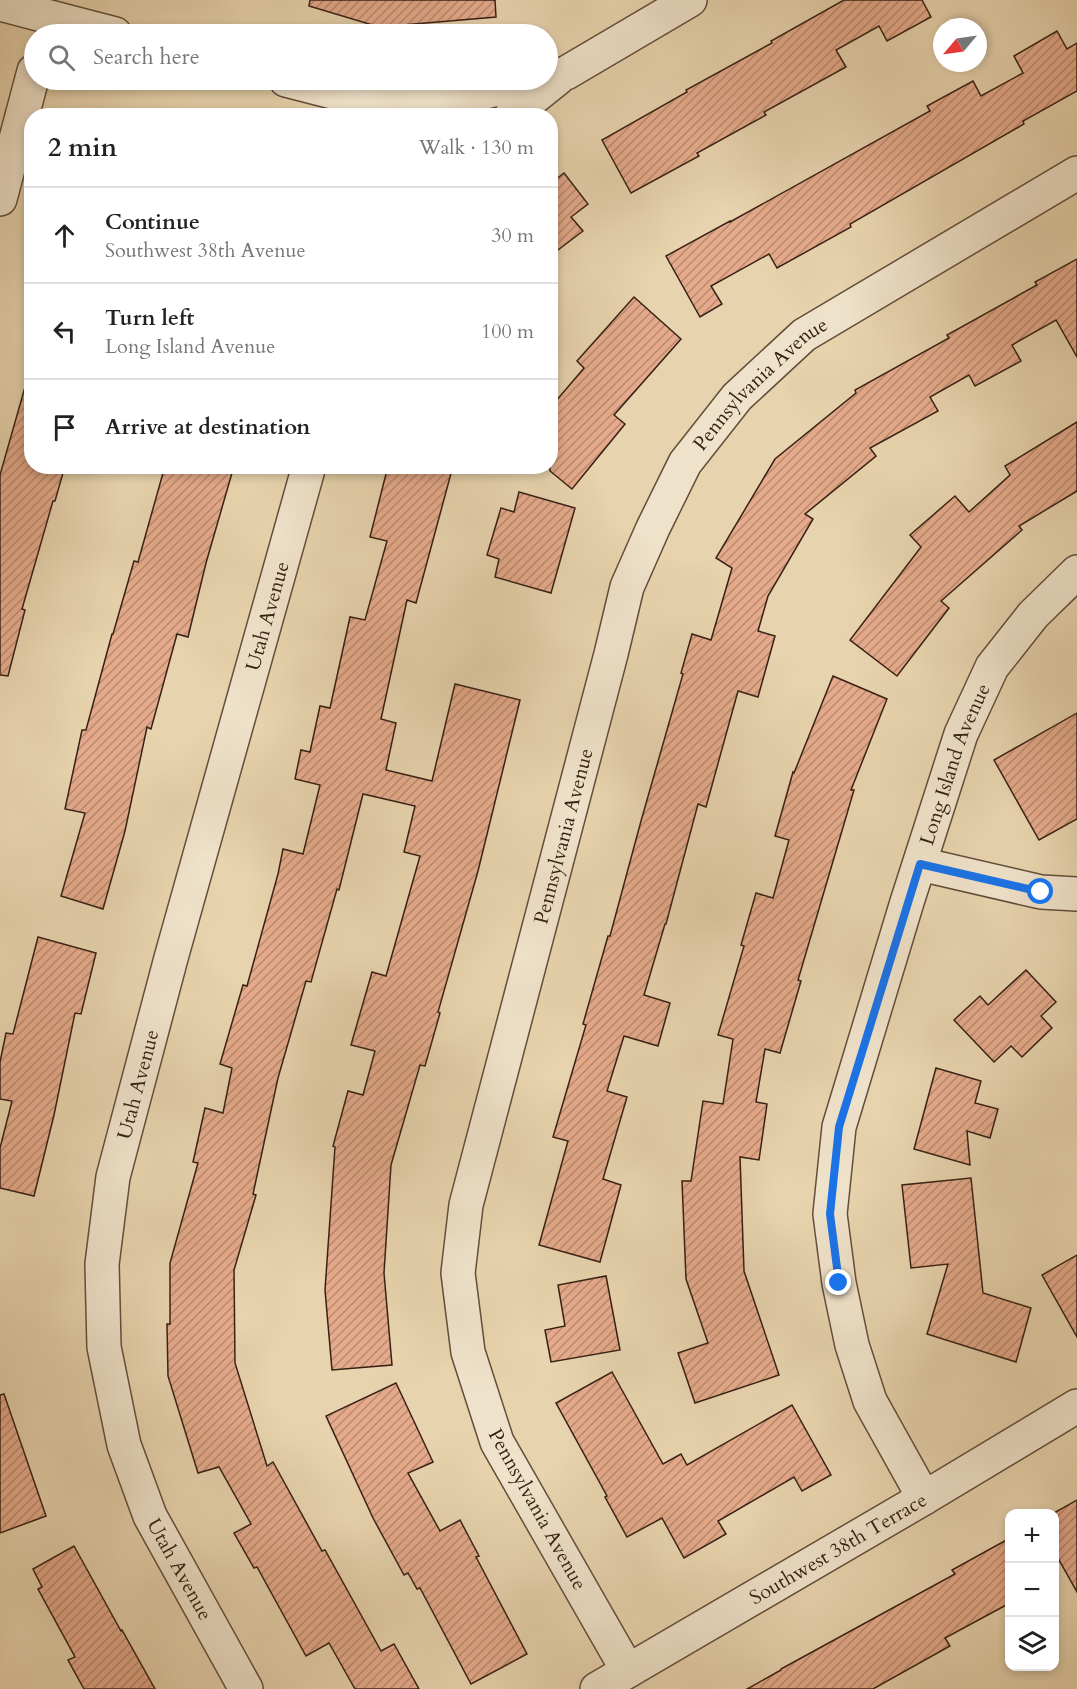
<!DOCTYPE html>
<html lang="en">
<head>
<meta charset="utf-8">
<style>
  body { margin:0; font-family:Cardo,serif; background:#f6f6f6; color:#222 }
  .controls { position:absolute; right:18px; bottom:18px; display:grid; overflow:hidden; border-radius:12px; box-shadow:0 3px 9px #0003 }
  .controls button { width:54px; height:54px; display:grid; place-items:center; padding:0; border:0; border-bottom:2px solid #e0e0e0; background:#fff; color:#222; font:30px sans-serif }
  .compass { position:absolute; left:933px; top:18px; width:54px; height:54px; border-radius:50%; background:#fff; box-shadow:0 3px 9px #0003; rotate:241deg }
  .stop { position:absolute; width:18px; height:18px; margin:-14px; border:4px solid #1a73e8; border-radius:50%; background:#fff }
  .stop.end { background:#1a73e8; border-color:#fff; box-shadow:0 2px 6px #0008 }
  .list { margin:0; padding:0; list-style:none }
  h2 { display:flex; justify-content:space-between; align-items:center; height:78px; margin:0; padding:0 24px; font-size:26px }
  h2 small { font-size:20px; font-weight:400; color:#767676 }
  .list li { display:grid; grid-template-columns:39px 1fr auto; gap:18px; align-items:center; box-sizing:border-box; height:96px; padding:0 24px; border-top:2px solid #e0e0e0 }
  .list b { display:block; font-size:22px; white-space:nowrap }
  .list p { margin:0; font-size:20px; white-space:nowrap; color:#767676 }
  .list em { font-size:20px; font-style:normal; color:#767676 }
  .icon { flex:none; width:33px; height:33px; fill:none; stroke:currentColor; stroke-width:2; stroke-linecap:round; stroke-linejoin:round }
  .map { position:relative; flex:none; width:1077px; height:1689px; overflow:hidden }
  .search { position:absolute; background:#fff; box-shadow:0 3px 9px #0003; left:24px; top:24px; width:534px; height:66px; display:flex; align-items:center; gap:15px; box-sizing:border-box; padding:0 21px; border-radius:33px; color:#767676; font-size:22px }
  .panel { position:absolute; background:#fff; box-shadow:0 3px 9px #0003; left:24px; top:108px; width:534px; height:366px; border-radius:24px }
  .map>svg:first-child { display:block }
  .building { fill:url(#building-hatch); stroke:#372014; stroke-width:1.5 }
  .lines { fill:none; stroke-linecap:round; stroke-linejoin:round }
  .minor-casing { stroke:#634d3a; stroke-width:36 }
  .minor { stroke:#efe2ca; stroke-width:33 }
  .route { stroke:#1a73e8; stroke-width:8 }
  .labels { text-anchor:middle; stroke-width:5; stroke-linejoin:round; paint-order:stroke }
  .street-label { font-size:20px; fill:#372014; stroke:#efe2ca }
</style>
</head>
<body>
<div class="map">
<svg width="1077" height="1689" viewBox="0 0 1077 1689">
  <defs>
    <pattern id="building-hatch" width="6" height="6" patternUnits="userSpaceOnUse" patternTransform="scale(1.5)"><rect width="6" height="6" fill="#e5aa8b"/><path d="M-1 1l2-2M0 6l6-6M5 7l2-2" fill="none" stroke="#ba8a70"/></pattern>
  </defs>
  <rect width="100%" height="100%" fill="#e7d3ad"/>
  <filter id="stains"><feTurbulence type="fractalNoise" baseFrequency=".00333" numOctaves="4"/><feColorMatrix values="0 0 0 0 .2 0 0 0 0 .09 0 0 0 0 .02 0 0 0 .5 -.17"/></filter>
  <radialGradient id="worn" r=".72"><stop offset=".6" stop-color="#630" stop-opacity="0"/><stop offset="1" stop-color="#630" stop-opacity=".3"/></radialGradient>
  <!-- building -->
  <g class="building">
    <path d="M 310,0 L 495,0 L 496,17 L 379,27 L 309,6 Z"/>
    <path d="M 844,0 L 922,0 L 931,17 L 887,41 L 879,26 L 836,50 L 846,67 L 764,112 L 766,115 L 697,153 L 699,156 L 631,193 L 602,140 L 687,92 L 686,90 L 772,43 L 771,41 Z"/>
    <path d="M 1057,31 L 1067,49 L 1077,43 L 1077,91 L 1023,121 L 1024,124 L 850,224 L 851,227 L 777,268 L 769,254 L 711,286 L 722,304 L 700,317 L 666,256 L 730,221 L 730,222 L 930,111 L 927,106 L 973,81 L 981,96 L 1023,73 L 1014,56 Z"/>
    <path d="M 564,173 L 588,204 L 571,217 L 583,231 L 550,256 L 550,184 Z"/>
    <path d="M 1077,259 L 1077,357 L 1056,320 L 1012,345 L 1021,361 L 975,386 L 969,375 L 930,397 L 938,411 L 870,448 L 876,456 L 805,514 L 813,519 L 768,596 L 758,631 L 775,636 L 758,697 L 738,691 L 706,807 L 698,804 L 666,924 L 665,924 L 644,995 L 670,1003 L 658,1046 L 624,1036 L 607,1091 L 627,1097 L 603,1179 L 621,1185 L 600,1262 L 539,1245 L 568,1141 L 553,1137 L 586,1025 L 583,1024 L 608,936 L 610,936 L 641,821 L 683,674 L 681,673 L 692,634 L 711,640 L 732,568 L 716,558 L 775,459 L 856,393 L 855,390 L 949,338 L 947,335 L 1037,285 L 1035,282 Z"/>
    <path d="M 634,297 L 681,339 L 614,415 L 625,424 L 572,489 L 550,471 L 550,408 L 584,368 L 577,361 Z"/>
    <path d="M 25,387 L 32,388 L 32,466 L 65,466 L 55,501 L 53,501 L 22,609 L 25,610 L 8,676 L 0,675 L 0,475 Z"/>
    <path d="M 1077,422 L 1077,491 L 1019,526 L 1022,530 L 941,601 L 949,608 L 897,676 L 850,640 L 921,547 L 910,535 L 955,496 L 969,512 L 1010,475 L 1005,466 Z"/>
    <path d="M 165,466 L 234,466 L 206,563 L 188,637 L 177,634 L 151,729 L 147,727 L 125,831 L 103,909 L 61,896 L 85,813 L 65,809 L 82,730 L 86,730 L 112,634 L 113,634 L 134,561 L 138,562 Z"/>
    <path d="M 388,466 L 453,466 L 416,603 L 407,600 L 381,719 L 396,723 L 386,770 L 432,781 L 455,684 L 520,700 L 478,871 L 438,1012 L 440,1013 L 425,1066 L 420,1065 L 391,1165 L 384,1273 L 392,1365 L 332,1370 L 325,1290 L 335,1147 L 333,1146 L 348,1091 L 363,1095 L 375,1051 L 351,1045 L 372,972 L 386,976 L 420,856 L 404,852 L 415,806 L 363,794 L 339,890 L 337,889 L 311,982 L 306,981 L 278,1078 L 253,1194 L 256,1195 L 234,1270 L 235,1363 L 267,1466 L 273,1462 L 322,1551 L 325,1550 L 381,1651 L 394,1644 L 419,1689 L 355,1689 L 329,1643 L 306,1656 L 257,1567 L 254,1568 L 234,1533 L 251,1524 L 219,1467 L 198,1473 L 168,1376 L 167,1324 L 170,1324 L 170,1263 L 198,1163 L 193,1162 L 205,1108 L 223,1113 L 232,1068 L 220,1064 L 243,985 L 247,986 L 278,874 L 283,849 L 303,854 L 320,785 L 295,779 L 301,750 L 310,752 L 320,706 L 330,708 L 350,617 L 365,620 L 387,541 L 370,537 Z"/>
    <path d="M 519,492 L 575,508 L 551,593 L 495,577 L 499,559 L 487,555 L 501,508 L 514,512 Z"/>
    <path d="M 833,676 L 887,699 L 851,790 L 854,790 L 798,980 L 801,981 L 780,1053 L 765,1049 L 756,1102 L 767,1104 L 759,1160 L 740,1157 L 744,1271 L 779,1375 L 695,1403 L 678,1353 L 708,1343 L 686,1279 L 682,1181 L 691,1181 L 703,1101 L 723,1104 L 733,1039 L 718,1035 L 744,946 L 741,945 L 756,893 L 773,898 L 789,840 L 775,836 L 793,772 L 794,773 Z"/>
    <path d="M 1077,713 L 1077,819 L 1039,840 L 994,760 Z"/>
    <path d="M 38,937 L 96,953 L 81,1014 L 75,1013 L 54,1115 L 34,1196 L 0,1188 L 0,1148 L 12,1101 L 0,1099 L 0,1062 L 6,1033 L 13,1034 Z"/>
    <path d="M 1026,970 L 1056,1002 L 1041,1016 L 1052,1028 L 1022,1057 L 1011,1046 L 994,1062 L 954,1020 L 980,996 L 988,1005 Z"/>
    <path d="M 936,1068 L 981,1081 L 975,1103 L 998,1109 L 990,1138 L 967,1131 L 970,1165 L 914,1149 Z"/>
    <path d="M 971,1178 L 983,1293 L 1031,1308 L 1016,1362 L 927,1334 L 948,1264 L 911,1268 L 902,1185 Z"/>
    <path d="M 1077,1255 L 1077,1337 L 1042,1275 Z"/>
    <path d="M 606,1276 L 620,1350 L 551,1362 L 545,1330 L 565,1326 L 558,1285 Z"/>
    <path d="M 612,1372 L 663,1464 L 681,1454 L 687,1465 L 792,1405 L 831,1475 L 802,1491 L 794,1477 L 718,1521 L 726,1534 L 684,1558 L 662,1518 L 627,1537 L 605,1497 L 607,1496 L 556,1403 Z"/>
    <path d="M 396,1383 L 433,1462 L 408,1473 L 440,1531 L 460,1520 L 479,1556 L 476,1557 L 527,1654 L 471,1684 L 420,1588 L 417,1589 L 408,1573 L 404,1575 L 373,1518 L 326,1416 Z"/>
    <path d="M 4,1394 L 46,1516 L 0,1533 L 0,1395 Z"/>
    <path d="M 1077,1500 L 1077,1592 L 1054,1551 L 1054,1513 Z"/>
    <path d="M 1010,1538 L 1010,1603 L 945,1638 L 950,1646 L 873,1689 L 747,1689 L 781,1670 L 781,1669 L 955,1574 L 952,1570 Z"/>
    <path d="M 74,1546 L 121,1631 L 122,1630 L 155,1689 L 84,1689 L 68,1660 L 75,1657 L 38,1589 L 42,1587 L 33,1569 Z"/>
  </g>
  <g class="lines">
    <!-- minor casing -->
    <g class="minor-casing">
      <g id="minor">
        <path d="M 0,4 L 115,34"/>
        <path d="M 548,77 L 566,73 L 690,0"/>
        <path d="M 286,80 L 352,97 L 397,100 L 463,97 L 537,80"/>
        <path d="M 511,116 L 557,79"/>
        <path d="M 0,199 L 34,71"/>
        <path d="M 920,864 L 1041,892 L 1077,894"/>
        <path id="s1" d="M 924,1498 L 870,1401 L 852,1345 L 839,1283 L 830,1214 L 839,1127 L 907,902 L 961,734 L 992,667 L 1033,615 L 1077,572"/>
        <path id="s2" d="M 628,1671 L 497,1442 L 468,1352 L 458,1273 L 466,1205 L 611,654 L 627,587 L 653,528 L 685,463 L 737,397 L 804,335 L 1077,173"/>
        <path id="s3" d="M 246,1689 L 150,1516 L 124,1445 L 104,1347 L 102,1264 L 113,1177 L 171,958 L 309,466"/>
        <path id="s4" d="M 597,1689 L 924,1498 L 1077,1406"/>
      </g>
    </g>
    <!-- minor -->
    <use href="#minor" class="minor"/>
  </g>
  <g class="lines">
    <!-- route -->
    <path class="route" d="M 839,1283 L 830,1214 L 839,1127 L 920,864 L 1041,892"/>
  </g>
  <g class="labels">
    <!-- street labels -->
    <g class="street-label">
      <text dy="7" stroke="none"><textPath href="#s2" startOffset="1392">Pennsylvania Avenue</textPath></text>
      <text dy="7" stroke="none"><textPath href="#s3" startOffset="1126">Utah Avenue</textPath></text>
      <text dy="7" stroke="none"><textPath href="#s1" startOffset="771">Long Island Avenue</textPath></text>
      <text dy="7" stroke="none"><textPath href="#s2" startOffset="888">Pennsylvania Avenue</textPath></text>
      <text dy="7" stroke="none"><textPath href="#s3" startOffset="640">Utah Avenue</textPath></text>
      <text transform="translate(538 1509) rotate(61)" y="7">Pennsylvania Avenue</text>
      <text dy="7" stroke="none"><textPath href="#s4" startOffset="279">Southwest 38th Terrace</textPath></text>
      <text transform="translate(180 1569) rotate(61)" y="7">Utah Avenue</text>
    </g>
  </g>
  <rect width="100%" height="100%" filter="url(#stains)"/>
  <rect width="100%" height="100%" fill="url(#worn)"/>
</svg>
<div class="controls">
<button>+</button>
<button>−</button>
<button><svg class="icon" aria-label="layers" viewBox="0 0 24 24"><path d="M12 4l9 5-9 5-9-5zM3 14l9 5 9-5"/></svg></button>
</div>
<svg class="compass" viewBox="-18 -18 36 36"><path d="M0-13l5 13h-10z" fill="#e53935"/><path d="M0 13l5-13h-10z" fill="#767676"/></svg>
<div class="stop" style="left:1041px;top:892px"></div>
<div class="stop end" style="left:839px;top:1283px"></div>
<div class="search"><svg class="icon" aria-label="search" viewBox="0 0 24 24"><circle cx="10" cy="10" r="6"/><path d="M15 15l6 6"/></svg>Search here</div>
<section class="panel">
<h2>2 min<small>Walk · 130 m</small></h2>
<ul class="list">
<li><svg class="icon" aria-label="ahead" viewBox="0 0 24 24"><path d="M12 20V5M6 11l6-6 6 6"/></svg><div><b>Continue</b><p>Southwest 38th Avenue</p></div><em>30 m</em></li>
<li><svg class="icon" aria-label="left" viewBox="0 0 24 24"><path d="M17 20v-9H6M10 6l-5 5 5 5"/></svg><div><b>Turn left</b><p>Long Island Avenue</p></div><em>100 m</em></li>
<li><svg class="icon" aria-label="arrive" viewBox="0 0 24 24"><path d="M6 21V4h12l-3 4 3 4H6"/></svg><div><b>Arrive at destination</b></div></li>
</ul>
</section>
</div>
</body>
</html>
